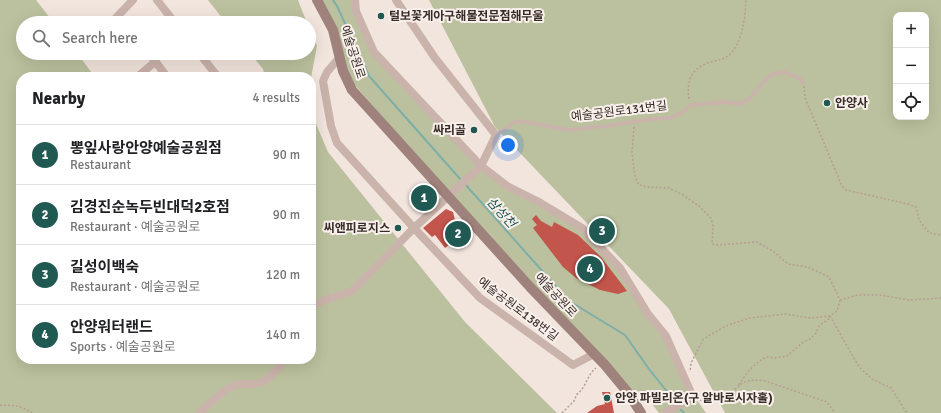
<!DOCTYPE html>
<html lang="en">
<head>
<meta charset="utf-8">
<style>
  body { margin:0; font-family:Signika,"Noto Sans KR",sans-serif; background:#f6f6f6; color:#202124 }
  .controls { position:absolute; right:12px; top:12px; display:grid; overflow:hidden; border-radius:8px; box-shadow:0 4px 16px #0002 }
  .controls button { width:36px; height:36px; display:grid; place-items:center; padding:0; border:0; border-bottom:1px solid #e0e0e0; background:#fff; color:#202124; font:20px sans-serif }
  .you { position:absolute; left:508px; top:145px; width:14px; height:14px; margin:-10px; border:3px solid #fff; border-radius:50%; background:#1a73e8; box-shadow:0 0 0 6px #1a73e833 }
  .badge { display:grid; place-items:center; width:26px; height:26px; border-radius:50%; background:#205852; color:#fff; font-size:13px; font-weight:700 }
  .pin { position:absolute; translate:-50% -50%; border:2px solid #fff; box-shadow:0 1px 4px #0006 }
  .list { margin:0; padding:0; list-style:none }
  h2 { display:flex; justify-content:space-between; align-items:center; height:52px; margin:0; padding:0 16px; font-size:17px }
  h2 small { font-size:13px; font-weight:400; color:#757577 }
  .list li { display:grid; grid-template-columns:26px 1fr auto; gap:12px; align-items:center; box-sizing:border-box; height:60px; padding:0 16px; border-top:1px solid #e0e0e0 }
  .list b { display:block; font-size:15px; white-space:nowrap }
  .list p { margin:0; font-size:13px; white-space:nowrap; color:#757577 }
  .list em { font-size:13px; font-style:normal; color:#757577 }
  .icon { flex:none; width:22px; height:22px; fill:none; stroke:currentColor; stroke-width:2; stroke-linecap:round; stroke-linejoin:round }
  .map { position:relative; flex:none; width:941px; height:413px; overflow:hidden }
  .search { position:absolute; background:#fff; box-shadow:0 4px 16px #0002; left:16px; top:16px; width:300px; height:44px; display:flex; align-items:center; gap:10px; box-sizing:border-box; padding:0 14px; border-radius:22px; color:#757577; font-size:15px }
  .panel { position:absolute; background:#fff; box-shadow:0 4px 16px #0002; left:16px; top:72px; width:300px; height:292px; border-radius:16px }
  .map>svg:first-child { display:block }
  .green { fill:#bbc19e; fill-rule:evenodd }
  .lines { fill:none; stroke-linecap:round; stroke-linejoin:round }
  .stream { stroke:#7eaea8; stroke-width:2 }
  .building { fill:#c2554c }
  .path { stroke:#b69d94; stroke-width:1.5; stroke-dasharray:2 2; stroke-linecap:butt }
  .lane { stroke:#cab3aa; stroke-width:4 }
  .street { stroke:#cab3aa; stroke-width:8 }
  .secondary { stroke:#9e827b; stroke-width:10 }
  .poi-dot { fill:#205852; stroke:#f9f0eb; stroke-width:1.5 }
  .labels { text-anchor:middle; stroke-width:4; stroke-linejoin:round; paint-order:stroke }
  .poi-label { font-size:12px; font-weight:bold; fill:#382c29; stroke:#f9f0eb; text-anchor:start }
  .street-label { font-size:12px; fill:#382c29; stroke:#f9f0eb }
  .water-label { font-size:13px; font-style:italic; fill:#205852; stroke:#f9f0eb }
</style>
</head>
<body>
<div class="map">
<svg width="941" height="413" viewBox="0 0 941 413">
  <rect width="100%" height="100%" fill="#f2e5de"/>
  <!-- green -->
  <g class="green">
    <path d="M 0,0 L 36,0 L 54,23 L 23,23 L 23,53 L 77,53 L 95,77 L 21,77 L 21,359 L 311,359 L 311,112 L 328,152 L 465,322 L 557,413 L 0,413 Z"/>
    <path d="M 208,0 L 298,0 L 307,23 L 226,23 Z"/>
    <path d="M 318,0 L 356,0 L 374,52 L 482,166 L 583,228 L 620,268 L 667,335 L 694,396 L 706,413 L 659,413 L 648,399 L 631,393 L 450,196 L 343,71 Z"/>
    <path d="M 429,0 L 941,0 L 941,413 L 725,413 L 669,309 L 495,127 ZM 896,15 L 926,15 L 926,117 L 896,117 Z"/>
    <path d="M 309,27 L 317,46 L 311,78 L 311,77 L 265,77 L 263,69 L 250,53 L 309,53 Z"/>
  </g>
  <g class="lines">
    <!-- stream -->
    <g class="stream">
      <path d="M 333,0 L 337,6 L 369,76 L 461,180"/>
      <path d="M 464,183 L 569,301 L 625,335 L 649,369 L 677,404"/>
      <path d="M 679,408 L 684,413"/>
    </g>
  </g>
  <!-- building -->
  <g class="building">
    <path d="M 446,209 L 453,212 L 456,224 L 460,221 L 468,230 L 445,248 L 435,235 L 432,237 L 423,228 Z"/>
    <path d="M 536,215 L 541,221 L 552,227 L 554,222 L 578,235 L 601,257 L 627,291 L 618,294 L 600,290 L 576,278 L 563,267 L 533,228 L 537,225 L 532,219 Z"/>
    <path d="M 602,392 L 610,392 L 614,413 L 587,413 L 597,406 L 605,404 Z"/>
  </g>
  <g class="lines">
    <!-- path -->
    <g class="path">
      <path d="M 804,86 L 805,98 L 842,186 L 846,190 L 908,204 L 916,207 L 919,220 L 929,233 L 941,235"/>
      <path d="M 689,99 C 686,80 692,67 711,62 C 718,60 723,60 729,55 C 743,42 745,18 746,0"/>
      <path d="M 634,127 L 632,152 L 635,177 L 639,185 L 648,187 L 669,188 L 683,195 L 699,206 L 711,218 L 713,226 L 712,244 L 716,245 L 757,242 L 773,251 L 788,264 L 808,267 L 829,277 L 840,300 L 837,311 L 830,316 L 810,318 L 786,314 L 750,318 L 728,325 L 708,336 L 703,340 L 691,363 L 690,372"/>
      <path d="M 840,300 L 858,295 L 880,295 L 909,300 L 941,298"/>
      <path d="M 830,316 L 859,367 L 872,379 L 891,388 L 907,413"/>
      <path d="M 739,385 C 746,373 754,364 766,357 L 774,358 L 787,356 L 802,343 L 811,338 L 816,333 L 819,326 L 830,318"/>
      <path d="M 700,399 L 701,402 C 709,402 716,401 723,398 C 741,388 739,377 765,381 L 827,402 L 835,413"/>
      <path d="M 0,405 C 15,406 18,404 32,413"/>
      <path d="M 562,413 L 575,400 L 576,395 C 587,387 586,376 596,368"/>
    </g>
    <!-- lane -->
    <path class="lane" d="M 496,135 L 513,123 L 521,121 L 569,130 L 607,126 L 651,119 L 671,118 L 682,112 L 691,105 L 724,102 L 740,104 L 750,98 L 770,75 L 785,72 L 799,78 L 803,82"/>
    <!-- street -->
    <g class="street">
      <path d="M 157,0 L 175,23"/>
      <path d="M 355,0 L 356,11 L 374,52 L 481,166 L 507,186 L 537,201 L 582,228 L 620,268 L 648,314 L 666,336 L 693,397 L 665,413"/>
      <path d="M 111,23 L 133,0"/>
      <path d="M 149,53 L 167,77"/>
      <path d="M 199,53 L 218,77"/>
      <path d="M 339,58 L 327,72 L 323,81 L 331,126 L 337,143 L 414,228 L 480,298 L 573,365 L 594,354"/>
      <path d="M 137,77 L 155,62"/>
      <path d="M 311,305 L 352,291 L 414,228 L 481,166 L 496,135 L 435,58 L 396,0"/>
      <path d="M 199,413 C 208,405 222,390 234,386 C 242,382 254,386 262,382 C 269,379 282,366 283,359"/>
    </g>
    <!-- secondary -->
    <path class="secondary" d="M 317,0 L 333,30 L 343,71 L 352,90 L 530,287 L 605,365 L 629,394 L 641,413"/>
  </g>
  <!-- markers -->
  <g class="poi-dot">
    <circle cx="381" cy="16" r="4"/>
    <circle cx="827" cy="103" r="4"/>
    <circle cx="474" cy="130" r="4"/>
    <circle cx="398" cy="228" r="4"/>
    <circle cx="607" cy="398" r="4"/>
  </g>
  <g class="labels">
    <!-- poi labels -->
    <g class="poi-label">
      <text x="389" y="20">털보꽃게아구해물전문점해무울</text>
      <text x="835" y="107">안양사</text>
      <text x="466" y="134" text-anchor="end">싸리골</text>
      <text x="390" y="232" text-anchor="end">씨앤피로지스</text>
      <text x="615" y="402">안양 파빌리온(구 알바로시자홀)</text>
    </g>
    <!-- street labels -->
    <g class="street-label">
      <text transform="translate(353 52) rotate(72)" y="4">예술공원로</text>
      <text transform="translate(619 111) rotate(-7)" y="4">예술공원로131번길</text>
      <text transform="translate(556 295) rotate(47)" y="4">예술공원로</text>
      <text transform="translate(518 309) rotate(37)" y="4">예술공원로138번길</text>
    </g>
    <!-- water labels -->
    <g class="water-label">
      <text transform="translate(502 212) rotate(48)" y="5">삼성천</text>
    </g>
  </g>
</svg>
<div class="controls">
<button>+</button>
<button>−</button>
<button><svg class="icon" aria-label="locate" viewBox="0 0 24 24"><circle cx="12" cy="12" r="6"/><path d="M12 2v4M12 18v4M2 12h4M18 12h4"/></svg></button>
</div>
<div class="you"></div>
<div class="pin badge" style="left:424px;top:198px">1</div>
<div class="pin badge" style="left:458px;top:234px">2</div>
<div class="pin badge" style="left:602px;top:231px">3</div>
<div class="pin badge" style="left:590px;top:269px">4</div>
<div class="search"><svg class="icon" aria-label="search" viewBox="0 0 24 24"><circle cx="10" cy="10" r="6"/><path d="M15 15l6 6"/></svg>Search here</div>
<section class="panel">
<h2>Nearby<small>4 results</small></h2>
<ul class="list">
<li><span class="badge">1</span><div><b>뽕잎사랑안양예술공원점</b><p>Restaurant</p></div><em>90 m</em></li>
<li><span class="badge">2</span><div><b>김경진순녹두빈대덕2호점</b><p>Restaurant · 예술공원로</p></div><em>90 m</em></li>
<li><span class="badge">3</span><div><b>길성이백숙</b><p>Restaurant · 예술공원로</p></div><em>120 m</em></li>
<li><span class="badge">4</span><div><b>안양워터랜드</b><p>Sports · 예술공원로</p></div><em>140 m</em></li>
</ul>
</section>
</div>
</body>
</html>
